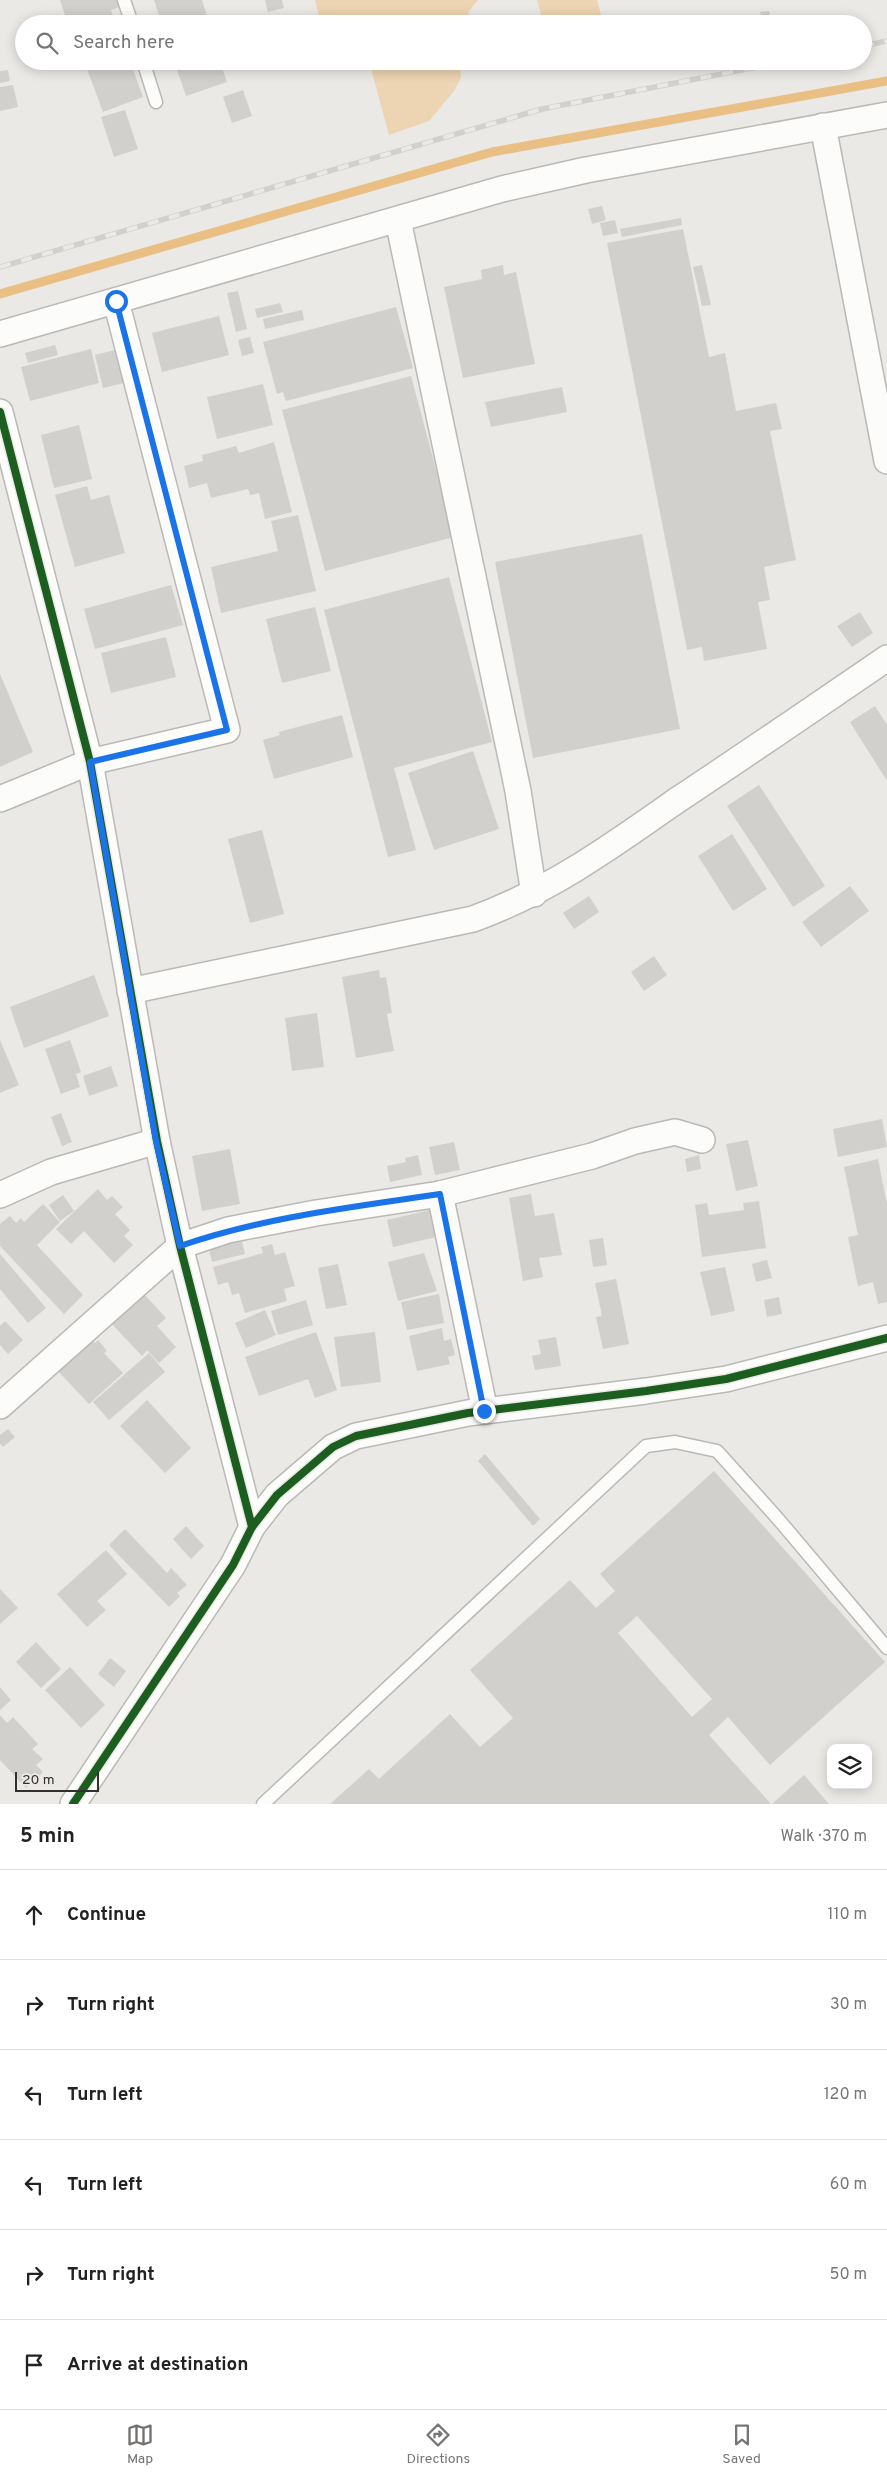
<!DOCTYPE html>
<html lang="en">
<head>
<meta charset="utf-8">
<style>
  body { margin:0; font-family:Overpass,sans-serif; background:#f2f2f2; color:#222 }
  .controls { position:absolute; right:15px; bottom:15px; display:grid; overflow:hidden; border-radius:10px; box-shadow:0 2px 12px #0003 }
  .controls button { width:45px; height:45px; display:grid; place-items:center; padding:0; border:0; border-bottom:1px solid #e0e0e0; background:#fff; color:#222; font:25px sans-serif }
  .scale { position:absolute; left:15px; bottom:12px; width:84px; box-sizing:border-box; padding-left:5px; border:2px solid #32312f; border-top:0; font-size:14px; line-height:18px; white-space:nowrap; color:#32312f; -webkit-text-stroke:4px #ece9e5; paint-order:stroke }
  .stop { position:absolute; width:15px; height:15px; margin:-11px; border:4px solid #1a73e8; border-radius:50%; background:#fff }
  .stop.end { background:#1a73e8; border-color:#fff; box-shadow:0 1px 5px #0008 }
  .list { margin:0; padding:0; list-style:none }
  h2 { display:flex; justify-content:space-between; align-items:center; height:65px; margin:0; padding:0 20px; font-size:21px }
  h2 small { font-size:16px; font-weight:400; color:#767676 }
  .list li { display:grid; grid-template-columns:32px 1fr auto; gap:15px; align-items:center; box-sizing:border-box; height:90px; padding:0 20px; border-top:1px solid #e0e0e0 }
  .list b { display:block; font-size:19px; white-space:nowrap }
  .list em { font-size:16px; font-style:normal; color:#767676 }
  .icon { flex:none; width:28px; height:28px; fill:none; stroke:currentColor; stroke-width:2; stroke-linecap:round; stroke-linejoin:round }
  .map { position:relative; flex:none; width:887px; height:1804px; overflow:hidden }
  .search { position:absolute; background:#fff; box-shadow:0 2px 12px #0003; left:15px; right:15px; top:15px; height:55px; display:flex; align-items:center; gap:12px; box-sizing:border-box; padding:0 18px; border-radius:28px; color:#767676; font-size:19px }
  .sheet { height:605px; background:#fff }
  nav { display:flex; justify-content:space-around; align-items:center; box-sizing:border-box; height:70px; border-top:1px solid #e0e0e0; background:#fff; font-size:14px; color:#767676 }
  nav a { display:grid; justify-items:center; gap:2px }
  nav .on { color:#73716f }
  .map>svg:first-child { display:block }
  .green { fill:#edd4b2 }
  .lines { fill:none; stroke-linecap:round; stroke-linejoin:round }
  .stream { stroke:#e9bf84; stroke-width:9 }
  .building { fill:#d1d0cd; fill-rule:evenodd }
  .service-casing { stroke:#bbb9b7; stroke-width:15 }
  .minor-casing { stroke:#bbb9b7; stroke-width:28 }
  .service { stroke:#fcfcfb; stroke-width:12 }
  .minor { stroke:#fcfcfb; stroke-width:25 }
  .rail-casing { stroke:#d1d0d0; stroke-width:5.5 }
  .rail { stroke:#ece9e5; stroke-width:4; stroke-dasharray:11; stroke-linecap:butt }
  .cycleway-casing { stroke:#ece9e5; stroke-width:11 }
  .cycleway { stroke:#1b5e20; stroke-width:8 }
  .route { stroke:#1a73e8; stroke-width:6 }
</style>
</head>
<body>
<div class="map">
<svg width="887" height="1804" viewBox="0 0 887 1804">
  <rect width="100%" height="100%" fill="#ebe9e6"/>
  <!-- green -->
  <g class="green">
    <path d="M 315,0 L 478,0 L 469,11 L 467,24 L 321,24 Z"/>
    <path d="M 537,0 L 597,0 L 603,22 L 602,24 L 544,24 Z"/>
    <path d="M 369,61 L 460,61 L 461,78 L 454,91 L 429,121 L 389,135 Z"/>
  </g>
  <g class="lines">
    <!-- stream -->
    <path class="stream" d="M 0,294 L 492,152 L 887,81"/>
  </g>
  <!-- building -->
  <g class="building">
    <path d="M 60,0 L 117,0 L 119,7 L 111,10 L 115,24 L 68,24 Z"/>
    <path d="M 154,0 L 202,0 L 209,23 L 162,24 Z"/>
    <path d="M 265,0 L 282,0 L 284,8 L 268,12 Z"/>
    <path d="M 769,11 L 771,19 L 762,20 L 760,12 Z"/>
    <path d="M 741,19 L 742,24 L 724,24 L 723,21 Z"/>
    <path d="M 84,61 L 130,61 L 143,97 L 103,112 Z"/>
    <path d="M 174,61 L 220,61 L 227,82 L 186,96 Z"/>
    <path d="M 8,70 L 10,81 L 0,83 L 0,71 Z"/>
    <path d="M 13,85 L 18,107 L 0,111 L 0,87 Z"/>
    <path d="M 243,90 L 252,116 L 232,123 L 223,97 Z"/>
    <path d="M 125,110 L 138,149 L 114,157 L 101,117 Z"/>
    <path d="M 602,206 L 606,220 L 592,224 L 588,209 Z"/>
    <path d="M 681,218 L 682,225 L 622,237 L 620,229 Z"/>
    <path d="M 615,220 L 618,233 L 603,236 L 600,223 Z"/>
    <path d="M 683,229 L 709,357 L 725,353 L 736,411 L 776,403 L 782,429 L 770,431 L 796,560 L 764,567 L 770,600 L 758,602 L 767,649 L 704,661 L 702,647 L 687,650 L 607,243 Z"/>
    <path d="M 503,265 L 504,275 L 516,272 L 535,364 L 463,378 L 444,287 L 482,279 L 481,270 Z"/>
    <path d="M 702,265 L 711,305 L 702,306 L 693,267 Z"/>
    <path d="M 238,291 L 247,329 L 236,332 L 227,293 Z"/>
    <path d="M 280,303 L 283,312 L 257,318 L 255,309 Z"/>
    <path d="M 396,307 L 413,368 L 286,401 L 283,392 L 277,394 L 263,342 Z"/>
    <path d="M 302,310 L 304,320 L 265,329 L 263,319 Z"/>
    <path d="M 219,316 L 229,355 L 162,372 L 152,333 Z"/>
    <path d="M 250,337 L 254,353 L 242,356 L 238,340 Z"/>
    <path d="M 55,345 L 58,355 L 28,363 L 25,353 Z"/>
    <path d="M 91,349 L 99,383 L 30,401 L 21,367 Z"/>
    <path d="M 115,350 L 124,383 L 103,388 L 95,355 Z"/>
    <path d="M 411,376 L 454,537 L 325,571 L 282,410 Z"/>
    <path d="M 263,384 L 273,425 L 217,439 L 207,397 Z"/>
    <path d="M 562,387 L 567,412 L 491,427 L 485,402 Z"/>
    <path d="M 79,425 L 92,479 L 54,488 L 41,435 Z"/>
    <path d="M 274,442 L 292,512 L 265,519 L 259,493 L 250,495 L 248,489 L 211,498 L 207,483 L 189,488 L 184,466 L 203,461 L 202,455 L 236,446 L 239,453 Z"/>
    <path d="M 87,486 L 91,500 L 109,495 L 125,553 L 75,567 L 55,495 Z"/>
    <path d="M 298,515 L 316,591 L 221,613 L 211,567 L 278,551 L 271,521 Z"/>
    <path d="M 642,534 L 680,729 L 533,758 L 495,562 Z"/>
    <path d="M 449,577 L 492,742 L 394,768 L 416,850 L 388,857 L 324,610 Z"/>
    <path d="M 171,585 L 183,625 L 95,649 L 84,609 Z"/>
    <path d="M 315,607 L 331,671 L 282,683 L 266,619 Z"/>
    <path d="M 860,612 L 873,633 L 852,647 L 837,626 Z"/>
    <path d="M 166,637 L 176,677 L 111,693 L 101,653 Z"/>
    <path d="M 0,674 L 33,752 L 0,767 Z"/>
    <path d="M 875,706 L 887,725 L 887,781 L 850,722 Z"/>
    <path d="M 342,715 L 353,757 L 274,779 L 263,740 L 280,735 L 279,732 Z"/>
    <path d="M 473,751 L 499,829 L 434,850 L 408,773 Z"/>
    <path d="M 759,785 L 825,886 L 793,907 L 727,806 Z"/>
    <path d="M 262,830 L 284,914 L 250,923 L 228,839 Z"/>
    <path d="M 732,834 L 767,889 L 733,911 L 698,856 Z"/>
    <path d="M 850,886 L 869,911 L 821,947 L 802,922 Z"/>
    <path d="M 589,896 L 599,912 L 574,929 L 563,913 Z"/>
    <path d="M 654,956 L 667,975 L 644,991 L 631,972 Z"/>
    <path d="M 379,970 L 380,978 L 386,977 L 392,1013 L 387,1014 L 394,1051 L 356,1058 L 342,977 Z"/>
    <path d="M 94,975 L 109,1016 L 24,1048 L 10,1007 Z"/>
    <path d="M 317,1013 L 324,1067 L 292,1071 L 285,1018 Z"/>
    <path d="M 0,1040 L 19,1085 L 0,1093 Z"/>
    <path d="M 70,1040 L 81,1072 L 76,1074 L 80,1087 L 61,1094 L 45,1049 Z"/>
    <path d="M 111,1066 L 118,1086 L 89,1096 L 83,1076 Z"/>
    <path d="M 61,1113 L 72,1142 L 62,1146 L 51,1117 Z"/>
    <path d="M 882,1119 L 887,1147 L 838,1157 L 833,1129 Z"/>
    <path d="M 748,1140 L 758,1186 L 736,1191 L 726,1144 Z"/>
    <path d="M 454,1142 L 460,1170 L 435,1175 L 429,1147 Z"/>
    <path d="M 230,1149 L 240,1204 L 202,1211 L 192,1156 Z"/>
    <path d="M 418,1155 L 422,1175 L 390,1182 L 387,1166 L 406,1162 L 405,1158 Z"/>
    <path d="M 699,1155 L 701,1169 L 687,1172 L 685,1159 Z"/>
    <path d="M 878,1159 L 887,1204 L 887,1302 L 878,1304 L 873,1282 L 858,1286 L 848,1237 L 858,1235 L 844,1167 Z"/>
    <path d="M 98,1189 L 107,1200 L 112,1196 L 123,1207 L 115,1214 L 130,1230 L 124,1236 L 133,1245 L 114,1263 L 84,1231 L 71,1244 L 56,1229 Z"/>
    <path d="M 531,1194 L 535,1216 L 554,1213 L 562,1255 L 539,1258 L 543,1277 L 523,1281 L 509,1198 Z"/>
    <path d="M 63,1195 L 74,1211 L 60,1221 L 49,1205 Z"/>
    <path d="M 759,1201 L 766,1248 L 702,1257 L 695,1205 L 707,1203 L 709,1215 L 744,1210 L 743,1203 Z"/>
    <path d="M 43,1204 L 60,1222 L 37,1245 L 83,1295 L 64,1314 L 0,1246 L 0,1224 L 10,1216 L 16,1223 L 21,1218 L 24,1222 Z"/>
    <path d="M 430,1210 L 436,1237 L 393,1247 L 387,1220 Z"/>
    <path d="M 241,1237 L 245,1254 L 212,1262 L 208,1245 Z"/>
    <path d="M 603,1238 L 607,1265 L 593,1267 L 589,1240 Z"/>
    <path d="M 272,1244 L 275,1255 L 285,1252 L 295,1286 L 284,1289 L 287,1301 L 245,1313 L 239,1293 L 232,1295 L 228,1282 L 218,1285 L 213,1267 L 263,1253 L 261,1247 Z"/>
    <path d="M 424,1253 L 437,1291 L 398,1301 L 388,1262 Z"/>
    <path d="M 0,1254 L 46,1308 L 28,1323 L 0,1289 Z"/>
    <path d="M 767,1260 L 772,1278 L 756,1282 L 752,1264 Z"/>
    <path d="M 338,1264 L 347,1305 L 326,1309 L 318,1268 Z"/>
    <path d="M 725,1267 L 735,1311 L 711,1316 L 700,1272 Z"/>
    <path d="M 616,1279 L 629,1344 L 603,1349 L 596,1317 L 602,1316 L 595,1283 Z"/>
    <path d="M 143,1293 L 166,1318 L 157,1326 L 176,1347 L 159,1363 L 147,1350 L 142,1356 L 111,1323 Z"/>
    <path d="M 439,1294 L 444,1323 L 407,1330 L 401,1302 Z"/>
    <path d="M 779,1297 L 782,1314 L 767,1317 L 764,1300 Z"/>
    <path d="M 306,1300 L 313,1325 L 278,1335 L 271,1311 Z"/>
    <path d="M 265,1310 L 276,1335 L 246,1348 L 235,1323 Z"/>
    <path d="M 5,1321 L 23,1340 L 8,1354 L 0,1345 L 0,1326 Z"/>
    <path d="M 442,1328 L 444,1341 L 451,1339 L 455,1355 L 448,1357 L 450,1364 L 417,1371 L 409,1336 Z"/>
    <path d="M 316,1332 L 337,1390 L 315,1398 L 308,1379 L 259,1396 L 245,1357 Z"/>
    <path d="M 375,1332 L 381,1382 L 341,1387 L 334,1337 Z"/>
    <path d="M 556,1337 L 561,1366 L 535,1370 L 532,1356 L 541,1354 L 538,1340 Z"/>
    <path d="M 92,1340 L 95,1343 L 98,1340 L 107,1351 L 104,1353 L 123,1373 L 89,1404 L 58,1371 Z"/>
    <path d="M 149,1353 L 165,1372 L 109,1420 L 93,1402 Z"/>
    <path d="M 147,1400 L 191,1448 L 165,1473 L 120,1426 Z"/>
    <path d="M 8,1429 L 15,1437 L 3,1447 L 0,1444 L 0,1435 Z"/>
    <path d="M 485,1454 L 540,1519 L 533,1526 L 478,1461 Z"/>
    <path d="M 714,1471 L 885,1662 L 770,1765 L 728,1717 L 709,1735 L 771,1804 L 330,1804 L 369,1769 L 379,1779 L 450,1714 L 480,1747 L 513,1718 L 470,1670 L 570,1580 L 596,1608 L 615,1591 L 600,1574 ZM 637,1616 L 712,1699 L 692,1717 L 618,1633 Z"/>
    <path d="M 186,1526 L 204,1546 L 191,1559 L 173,1539 Z"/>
    <path d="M 125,1529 L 167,1573 L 171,1568 L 187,1585 L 177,1593 L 180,1596 L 169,1607 L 109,1545 Z"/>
    <path d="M 106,1550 L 127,1574 L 97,1601 L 106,1610 L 87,1627 L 57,1594 Z"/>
    <path d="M 0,1589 L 18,1608 L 0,1624 Z"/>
    <path d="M 36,1642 L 61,1669 L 41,1688 L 16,1662 Z"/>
    <path d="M 110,1658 L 126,1671 L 114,1687 L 98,1674 Z"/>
    <path d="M 70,1667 L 105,1705 L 81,1728 L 45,1690 Z"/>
    <path d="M 0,1687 L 11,1700 L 0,1710 Z"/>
    <path d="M 0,1715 L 7,1723 L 13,1717 L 38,1744 L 32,1749 L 43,1759 L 36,1765 L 43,1772 L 26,1788 L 0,1760 Z"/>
    <path d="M 804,1775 L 829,1804 L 772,1804 Z"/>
  </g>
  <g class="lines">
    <!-- service casing -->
    <g class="service-casing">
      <g id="service">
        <path d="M 124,0 L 132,24"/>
        <path d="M 143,61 L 156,102"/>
        <path d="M 263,1804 L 646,1446 L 675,1442 L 717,1451 L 779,1520 L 887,1648"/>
      </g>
    </g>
    <!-- minor casing -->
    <g class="minor-casing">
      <g id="minor">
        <path d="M 823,126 L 887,461"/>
        <path d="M 398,220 L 518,791 L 534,894"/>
        <path d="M 0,334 L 502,189 L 586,170 L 887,115"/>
        <path d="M 0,412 L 90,762 L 157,1141 L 180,1246 L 252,1527"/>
        <path d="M 0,799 L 90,762 L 227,730 L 116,301"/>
        <path d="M 130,991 L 473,919 C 548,892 612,846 676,801 C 747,754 817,706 887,658"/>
        <path d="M 440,1194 L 485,1411"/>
        <path d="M 0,1195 L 51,1172 L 157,1141"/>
        <path d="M 0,1406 L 180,1246 L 228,1230 L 316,1213 L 440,1194 L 592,1156 L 635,1141 L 675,1132 L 702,1140"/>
        <path d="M 73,1804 L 233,1565 L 252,1527 L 277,1495 L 333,1447 L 356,1436 L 468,1413 L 646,1391 L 726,1379 L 887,1338"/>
      </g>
    </g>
    <!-- service -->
    <use href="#service" class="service"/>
    <!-- minor -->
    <use href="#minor" class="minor"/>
    <!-- rail casing -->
    <g class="rail-casing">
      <g id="rail">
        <path d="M 863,46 L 887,41"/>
        <path d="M 0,267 L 542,109 L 788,61"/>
      </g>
    </g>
    <!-- rail -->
    <use href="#rail" class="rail"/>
    <!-- cycleway casing -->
    <g class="cycleway-casing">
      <g id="cycleway">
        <path d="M 0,412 L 90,762 L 157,1141 L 180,1246 L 252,1527"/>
        <path d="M 73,1804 L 233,1565 L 252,1527 L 277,1495 L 333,1447 L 356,1436 L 468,1413 L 646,1391 L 726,1379 L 887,1338"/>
      </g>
    </g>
    <!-- cycleway -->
    <use href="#cycleway" class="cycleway"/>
  </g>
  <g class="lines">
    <!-- route -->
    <path class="route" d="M 116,301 L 227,730 L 90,762 L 156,1141 L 180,1246 C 264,1217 353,1207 440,1194 L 484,1411"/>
  </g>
</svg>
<div class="controls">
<button><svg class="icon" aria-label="layers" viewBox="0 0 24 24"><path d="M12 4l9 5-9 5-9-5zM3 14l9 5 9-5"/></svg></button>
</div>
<div class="scale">20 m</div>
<div class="stop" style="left:116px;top:301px"></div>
<div class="stop end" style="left:484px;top:1411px"></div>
<div class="search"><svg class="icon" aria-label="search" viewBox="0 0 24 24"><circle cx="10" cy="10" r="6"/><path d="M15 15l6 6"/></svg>Search here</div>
</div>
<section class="sheet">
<h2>5 min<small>Walk · 370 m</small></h2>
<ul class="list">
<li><svg class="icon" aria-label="ahead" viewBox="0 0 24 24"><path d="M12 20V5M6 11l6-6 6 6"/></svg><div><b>Continue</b></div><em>110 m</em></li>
<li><svg class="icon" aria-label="right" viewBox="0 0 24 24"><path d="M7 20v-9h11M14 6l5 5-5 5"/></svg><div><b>Turn right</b></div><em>30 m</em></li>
<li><svg class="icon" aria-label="left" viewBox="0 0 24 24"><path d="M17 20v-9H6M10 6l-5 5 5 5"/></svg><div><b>Turn left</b></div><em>120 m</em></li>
<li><svg class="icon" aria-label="left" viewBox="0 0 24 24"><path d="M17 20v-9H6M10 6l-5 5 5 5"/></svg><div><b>Turn left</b></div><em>60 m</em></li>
<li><svg class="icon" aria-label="right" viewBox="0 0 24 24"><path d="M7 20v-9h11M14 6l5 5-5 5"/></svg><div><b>Turn right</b></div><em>50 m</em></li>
<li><svg class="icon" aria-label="arrive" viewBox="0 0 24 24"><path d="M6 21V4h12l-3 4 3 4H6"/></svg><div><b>Arrive at destination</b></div></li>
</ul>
</section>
<nav>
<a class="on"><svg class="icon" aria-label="map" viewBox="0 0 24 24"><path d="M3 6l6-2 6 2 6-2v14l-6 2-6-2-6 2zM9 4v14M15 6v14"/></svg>Map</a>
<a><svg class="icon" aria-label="directions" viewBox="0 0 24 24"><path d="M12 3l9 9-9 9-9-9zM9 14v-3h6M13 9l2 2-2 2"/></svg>Directions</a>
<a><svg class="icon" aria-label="saved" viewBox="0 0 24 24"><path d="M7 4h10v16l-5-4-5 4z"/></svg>Saved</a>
</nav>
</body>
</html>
